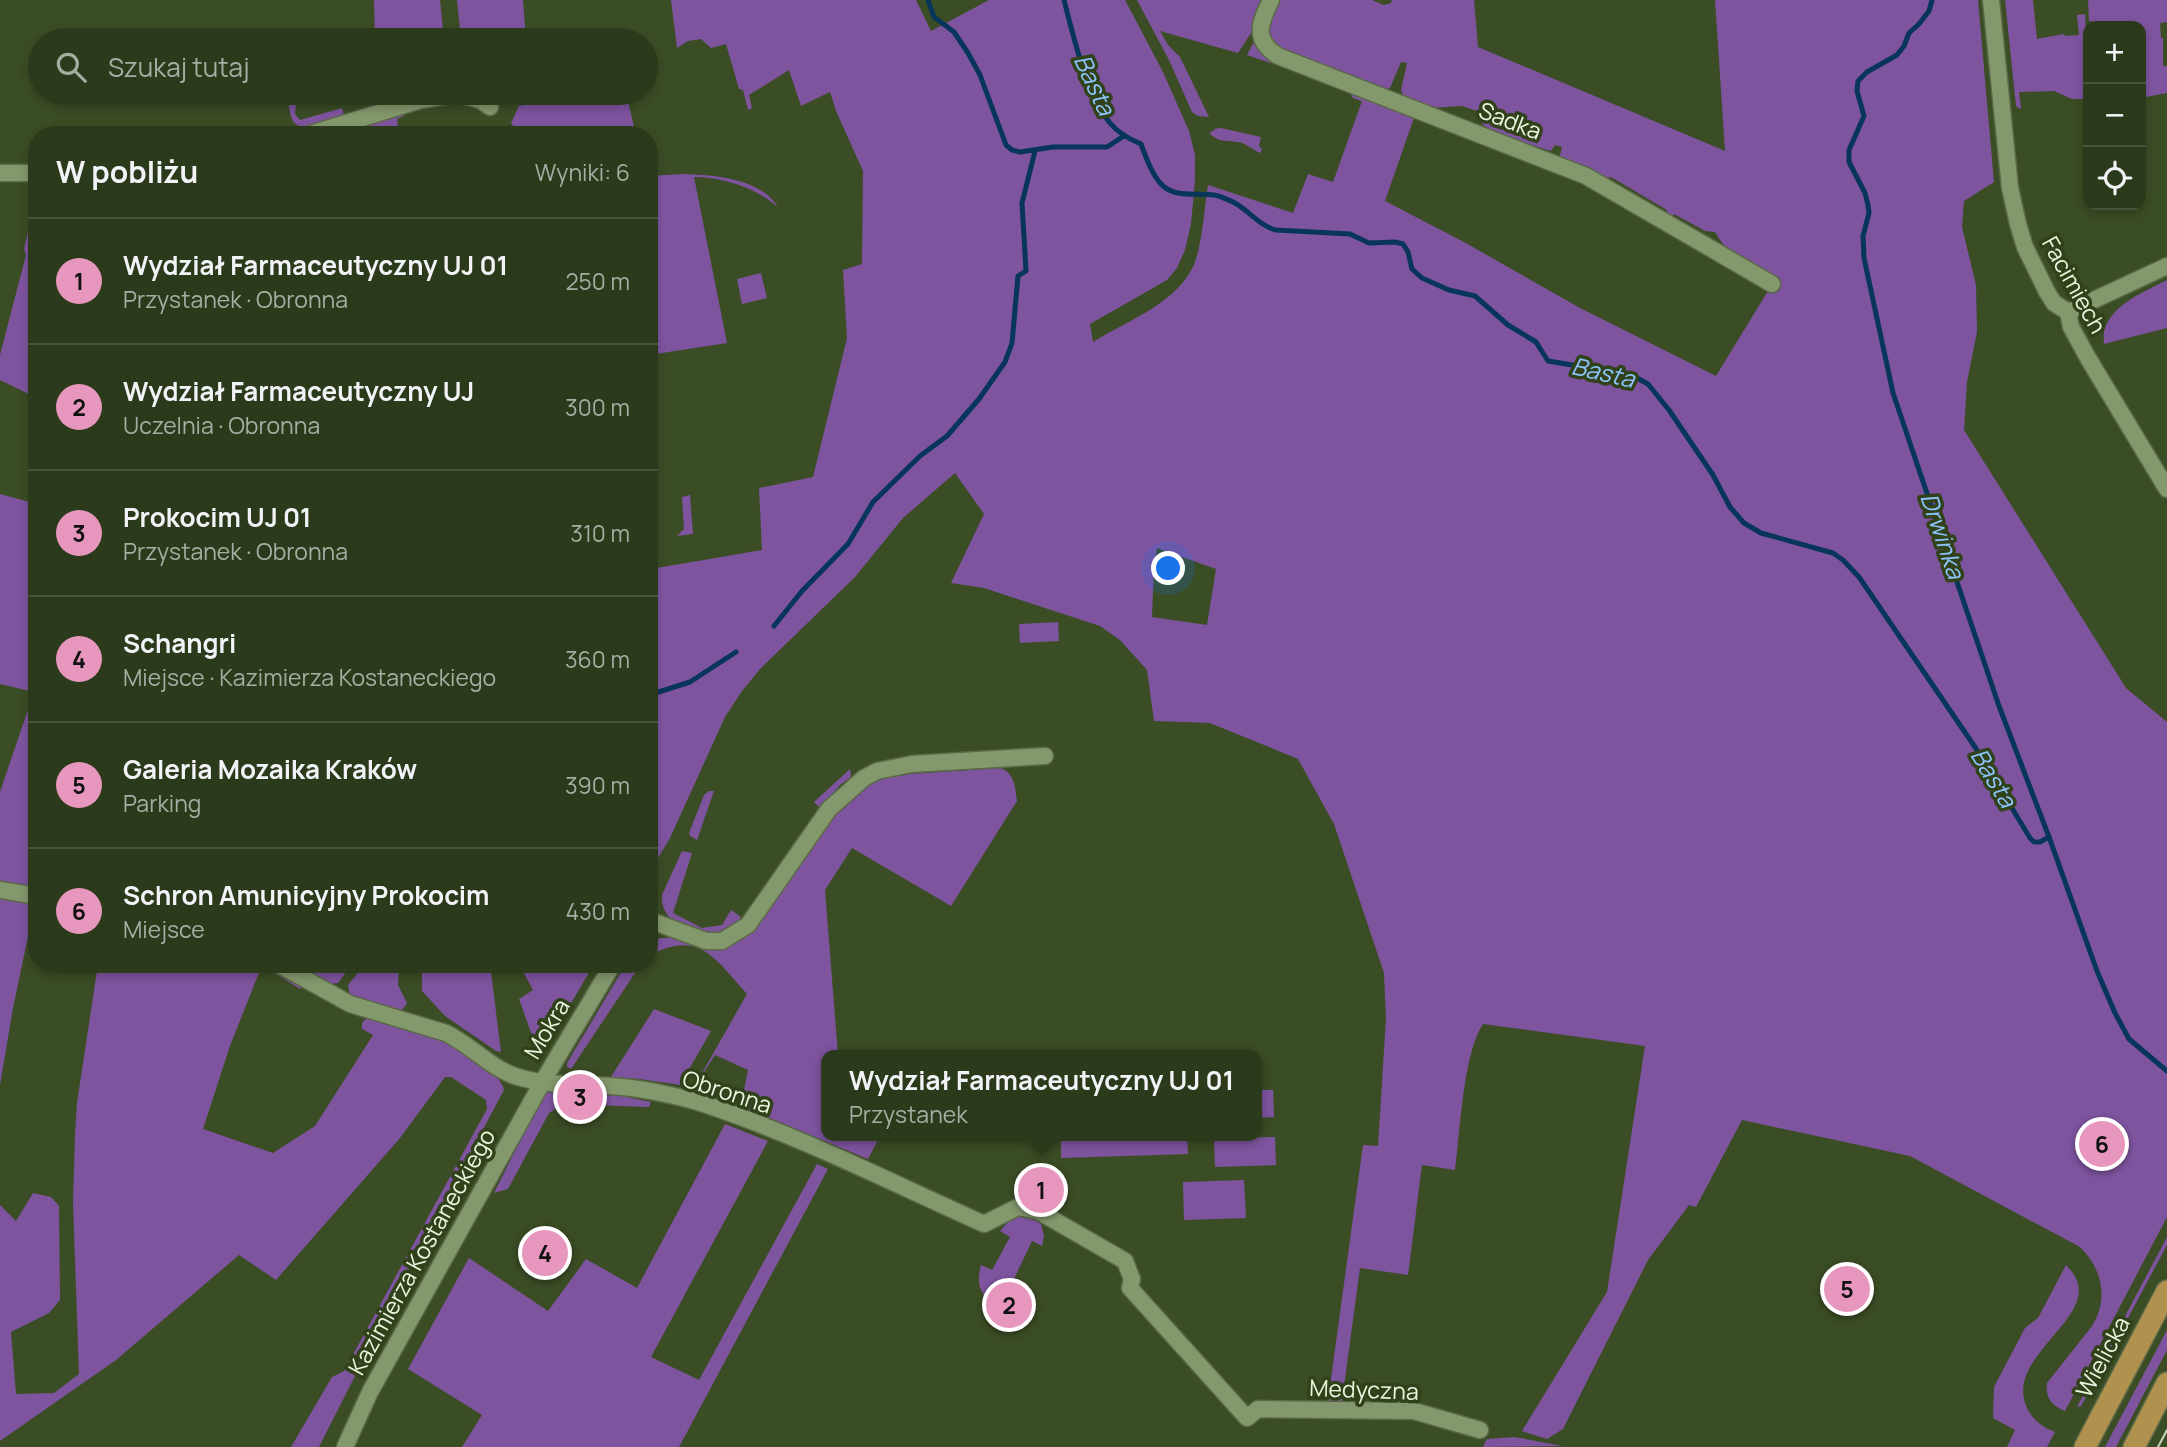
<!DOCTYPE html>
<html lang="pl">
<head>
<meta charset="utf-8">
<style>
  body { margin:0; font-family:Manrope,sans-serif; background:#384529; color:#f1f3f6 }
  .controls { position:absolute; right:21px; top:21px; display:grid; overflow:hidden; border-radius:14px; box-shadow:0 4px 10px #0003 }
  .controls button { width:63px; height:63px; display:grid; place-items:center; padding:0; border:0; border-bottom:2px solid #48543b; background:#2c3a1c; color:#f1f3f6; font:35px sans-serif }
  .you { position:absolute; left:1169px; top:569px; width:24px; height:24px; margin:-18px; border:5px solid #fff; border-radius:50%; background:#1a73e8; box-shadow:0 0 0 10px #1a73e833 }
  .badge { display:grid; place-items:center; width:46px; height:46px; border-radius:50%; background:#e797bd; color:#111; font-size:23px; font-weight:700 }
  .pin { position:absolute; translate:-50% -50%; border:4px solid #fff; box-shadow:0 2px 7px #0006 }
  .popup { position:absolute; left:821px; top:1050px; width:441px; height:91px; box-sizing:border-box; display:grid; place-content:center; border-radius:14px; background:#2c3a1c; filter:drop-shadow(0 2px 5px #0005); font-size:23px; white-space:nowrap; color:#a6ada3 }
  .popup b { font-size:26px; color:#f1f3f6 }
  .popup::after { content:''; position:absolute; left:50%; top:100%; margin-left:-14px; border:14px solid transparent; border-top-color:#2c3a1c }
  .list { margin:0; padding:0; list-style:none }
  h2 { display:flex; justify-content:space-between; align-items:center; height:91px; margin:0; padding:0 28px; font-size:30px }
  h2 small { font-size:23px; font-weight:400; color:#a6ada3 }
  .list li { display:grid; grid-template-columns:46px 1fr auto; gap:21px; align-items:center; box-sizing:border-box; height:126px; padding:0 28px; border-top:2px solid #48543b }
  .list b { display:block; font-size:26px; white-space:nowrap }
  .list p { margin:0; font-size:23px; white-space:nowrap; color:#a6ada3 }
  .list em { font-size:23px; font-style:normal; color:#a6ada3 }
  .icon { flex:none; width:38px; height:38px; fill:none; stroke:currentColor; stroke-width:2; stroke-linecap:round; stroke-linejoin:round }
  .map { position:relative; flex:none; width:2167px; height:1447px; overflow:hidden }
  .search { position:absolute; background:#2c3a1c; box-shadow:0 4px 10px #0003; left:28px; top:28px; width:630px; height:77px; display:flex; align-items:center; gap:18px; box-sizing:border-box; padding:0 24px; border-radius:38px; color:#a6ada3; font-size:26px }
  .panel { position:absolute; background:#2c3a1c; box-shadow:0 4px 10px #0003; left:28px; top:126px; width:630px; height:847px; border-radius:28px }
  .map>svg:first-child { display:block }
  .green { fill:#7e549f; fill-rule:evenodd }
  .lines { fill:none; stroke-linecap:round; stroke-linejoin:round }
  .stream { stroke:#08355a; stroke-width:5 }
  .minor-casing { stroke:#5a6946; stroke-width:19 }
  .major-casing { stroke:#5a6946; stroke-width:24 }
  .minor { stroke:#84986d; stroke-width:16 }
  .major { stroke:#b0914e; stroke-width:21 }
  .tram { stroke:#c6d3b9; stroke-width:2 }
  .labels { text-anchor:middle; stroke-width:7; stroke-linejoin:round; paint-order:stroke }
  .street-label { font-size:23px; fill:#eaf6df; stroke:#31421b }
  .water-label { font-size:24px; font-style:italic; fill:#8cc4fc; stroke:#31421b }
</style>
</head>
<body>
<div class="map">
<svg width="2167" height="1447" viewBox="0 0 2167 1447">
  <rect width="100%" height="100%" fill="#3b4d25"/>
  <!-- green -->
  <g class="green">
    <path d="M 374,0 L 440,0 L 444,40 L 375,40 Z"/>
    <path d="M 457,0 L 523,0 L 526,40 L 461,40 Z"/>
    <path d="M 671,0 L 916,0 L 931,31 L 989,0 L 1125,0 L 1163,72 L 1189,131 L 1195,155 L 1195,180 L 1191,224 L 1185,250 L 1177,268 L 1167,280 L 1090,324 L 1093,342 C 1128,320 1179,303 1195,262 C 1203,238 1204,210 1208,185 L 1293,213 L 1308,174 L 1333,182 L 1362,101 L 1353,98 L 1348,90 L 1336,85 L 1247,55 L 1256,38 L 1261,49 L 1277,61 L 1336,82 L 1415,115 L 1385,201 L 1464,242 L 1580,308 L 1716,376 L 1768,291 L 1773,292 L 1778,287 L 1778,281 L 1774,276 L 1724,246 L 1715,232 L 1705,231 L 1674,214 L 1671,219 L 1666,216 L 1667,210 L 1611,177 L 1602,179 L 1559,159 L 1562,147 L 1555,145 L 1551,151 L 1485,131 L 1486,127 L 1482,124 L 1484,118 L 1483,113 L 1462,106 L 1431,108 L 1422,107 L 1405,100 L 1401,90 L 1407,63 L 1401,62 L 1390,88 L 1383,91 L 1283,54 C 1257,38 1266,22 1277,0 L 1372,0 L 1384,5 L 1391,3 L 1392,0 L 1474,0 L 1478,47 L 1725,151 L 1715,0 L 1978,0 L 1994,182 L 1964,201 L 1962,227 L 1976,285 L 1977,332 L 1967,382 L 1964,430 L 2126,688 L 2167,722 L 2167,1217 L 2065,1411 C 2052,1406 2045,1398 2047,1383 L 2092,1326 C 2109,1299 2102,1268 2080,1247 L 1910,1156 L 1742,1120 L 1696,1207 L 1689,1205 L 1648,1260 L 1563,1429 L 1547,1439 L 1522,1431 L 1607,1292 L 1645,1046 L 1483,1024 C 1463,1054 1460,1132 1455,1170 L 1422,1165 L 1408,1275 L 1360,1268 L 1342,1401 L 1327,1401 L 1330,1386 L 1363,1145 L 1378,1146 L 1386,1018 L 1384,973 L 1334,824 L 1298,759 L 1210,723 L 1154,721 L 1147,670 L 1120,640 L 1100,626 L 984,588 L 951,583 L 984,514 L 955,473 L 903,518 L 855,577 L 760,669 L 742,691 L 725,717 L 670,838 L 649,873 L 649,564 L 651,569 L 762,550 L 759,488 L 813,477 L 847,338 L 843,270 L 862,264 L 863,171 L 836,111 L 830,92 L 801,106 L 789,70 L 749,95 L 752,108 L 748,110 L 743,90 L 739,89 L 726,44 L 711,48 L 701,39 L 688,41 L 677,48 ZM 1157,548 L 1216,569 L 1207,625 L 1152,617 L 1154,567 Z"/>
    <path d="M 1137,0 L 1267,0 L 1253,30 L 1238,53 L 1160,31 L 1168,45 L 1180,57 L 1209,117 L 1198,116 L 1192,112 L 1169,60 Z"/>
    <path d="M 2005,0 L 2033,0 L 2037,39 L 2064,34 L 2065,36 L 2079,35 L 2077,15 L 2085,14 L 2086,32 L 2088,32 L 2088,99 L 2072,99 L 2054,91 L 2019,92 L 2021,108 L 2020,109 L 2016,106 Z"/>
    <path d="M 2088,0 L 2167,0 L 2167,22 L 2160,23 L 2161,38 L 2163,38 L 2163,66 L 2167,66 L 2167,93 L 2141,98 L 2141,26 L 2097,26 L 2096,22 L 2089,21 Z"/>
    <path d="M 289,93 L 297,93 L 295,114 L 300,120 L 342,108 L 344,115 C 311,126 287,143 289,93 Z"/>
    <path d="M 571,93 L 626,93 L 636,135 L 525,135 L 516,129 L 511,123 L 519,106 Z"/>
    <path d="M 403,114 L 404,116 L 397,119 L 398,126 L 356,135 L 355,128 Z"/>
    <path d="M 1221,128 L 1261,137 L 1259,146 L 1262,149 L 1260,153 C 1253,150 1245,142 1237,142 C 1225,140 1220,143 1209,133 L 1215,130 L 1214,129 Z"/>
    <path d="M 683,174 C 714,175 760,178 778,207 C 756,188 723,177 694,177 L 727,343 L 649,355 L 649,176 Z"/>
    <path d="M 35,201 L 37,201 L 37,398 L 0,380 L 0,355 L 26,255 L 24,249 Z"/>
    <path d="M 761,273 L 767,298 L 742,304 L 737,279 Z"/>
    <path d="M 2167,280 L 2167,328 L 2104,344 C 2104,339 2103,333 2105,328 C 2114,303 2146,291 2167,280 Z"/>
    <path d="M 0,494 L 37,504 L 37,888 L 0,882 L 0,792 L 34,692 L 0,684 Z"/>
    <path d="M 690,495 L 693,534 L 677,536 L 684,529 L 682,497 Z"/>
    <path d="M 1058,622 L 1059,641 L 1020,643 L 1019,624 Z"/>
    <path d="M 1000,768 C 1015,773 1015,788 1017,801 L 951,906 L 852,848 L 825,890 L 838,1055 L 826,1055 L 826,1136 L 880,1136 L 868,1159 L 741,1106 L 748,1070 L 715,1055 L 693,1089 L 747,994 C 716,960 699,928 649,956 L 649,941 C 674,932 697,942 722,947 L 830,820 L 858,791 L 880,779 L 910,774 Z"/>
    <path d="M 850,769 L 851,777 L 840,785 L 821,809 L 814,802 Z"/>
    <path d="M 709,791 L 714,791 L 697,840 L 690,836 L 689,833 L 704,795 Z"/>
    <path d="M 682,851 L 692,853 L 673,913 L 702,928 L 722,925 L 731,910 L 741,917 C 723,948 658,931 662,895 Z"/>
    <path d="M 0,897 L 37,903 L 37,908 L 34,908 L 13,1008 L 0,1085 Z"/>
    <path d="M 98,964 L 272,964 L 302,986 L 300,989 L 262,965 L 230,1046 L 203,1129 L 273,1153 L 315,1126 L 373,1035 L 362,1029 L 362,1023 L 366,1019 C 386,1021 422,1032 441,1039 C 458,1046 501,1072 504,1090 L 425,1238 L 319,1447 L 291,1447 L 332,1377 L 344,1371 L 487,1109 L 486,1100 L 451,1077 L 445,1077 L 400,1138 L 276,1280 L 239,1255 L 116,1360 L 0,1441 L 0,1205 L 16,1221 L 33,1193 L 51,1197 L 59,1206 L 60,1300 L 49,1313 L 11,1332 L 16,1394 L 54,1393 L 79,1374 L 73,1203 L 75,1135 L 77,1103 Z"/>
    <path d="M 298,964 L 352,964 L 338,983 L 329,984 Z"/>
    <path d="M 365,964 L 399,964 L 398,985 L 407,1003 L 402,1010 L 350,995 L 348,985 Z"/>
    <path d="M 422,964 L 490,964 L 501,1052 L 496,1051 L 445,1016 L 422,991 Z"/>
    <path d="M 519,964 L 594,964 L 567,1010 L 555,1004 L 534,1041 L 519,999 L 533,990 Z"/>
    <path d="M 626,964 L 641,964 L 571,1069 L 567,1067 L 567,1063 Z"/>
    <path d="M 654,1009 L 711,1031 L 680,1085 L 640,1079 L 611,1077 Z"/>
    <path d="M 548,1090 L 621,1096 L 651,1102 L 649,1107 L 563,1104 L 549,1113 L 508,1189 L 494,1193 L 534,1113 Z"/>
    <path d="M 1256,1090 L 1273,1090 L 1274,1117 L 1256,1118 Z"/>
    <path d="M 725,1124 L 768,1141 L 651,1357 L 699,1380 L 817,1164 L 828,1169 L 679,1447 L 462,1447 L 482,1415 L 408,1369 L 469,1258 L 548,1311 L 586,1259 L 637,1288 Z"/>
    <path d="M 1061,1136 L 1187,1136 L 1188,1154 L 1061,1158 Z"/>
    <path d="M 1275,1137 L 1276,1165 L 1215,1167 L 1214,1139 Z"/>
    <path d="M 1244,1180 L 1246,1218 L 1184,1220 L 1183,1182 Z"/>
    <path d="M 1019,1217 L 1031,1218 L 1041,1224 L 1044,1236 L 1042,1246 L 1032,1241 L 1013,1281 L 1023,1287 C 1017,1297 1006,1302 995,1305 C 979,1294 976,1283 981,1265 L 992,1270 L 1010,1237 L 1000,1231 L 1008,1222 Z"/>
    <path d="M 2167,1237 L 2167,1245 L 2081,1406 L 2077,1407 Z"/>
    <path d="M 2066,1265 C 2116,1313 2001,1352 2027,1408 C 2033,1420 2042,1427 2055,1432 L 2047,1447 L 2007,1447 L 2015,1430 L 1993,1418 L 1994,1387 L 2025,1328 L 2038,1318 Z"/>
    <path d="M 2167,1330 L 2167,1350 L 2116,1447 L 2105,1447 Z"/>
    <path d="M 1515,1437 L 1562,1446 L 1483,1447 L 1487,1439 Z"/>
  </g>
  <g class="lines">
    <!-- stream -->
    <g class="stream">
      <path d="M 928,0 L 934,17 L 954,32 L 968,53 L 980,75 L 1006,145 L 1012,150 L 1020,152 L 1053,147 L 1107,147 L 1124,136"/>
      <path d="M 1064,0 C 1073,35 1087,96 1110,123 C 1118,133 1129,139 1141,144 C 1146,157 1151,173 1161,184 C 1175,199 1197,192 1214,195 C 1221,196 1229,200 1235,203 C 1249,211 1260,226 1276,230 L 1350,234 L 1369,243 L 1395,242 L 1403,244 L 1408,252 L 1412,269 L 1422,278 L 1449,290 L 1475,296 L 1508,325 L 1536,342 L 1548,361 L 1615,372 L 1637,378 L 1648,384 L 1669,410 L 1713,475 L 1730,507 L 1744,523 L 1761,533 L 1833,553 L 1843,560 L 1859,577 L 1977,750 L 2030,838 L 2034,842 L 2040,842 L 2049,837"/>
      <path d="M 1932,0 L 1929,11 L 1919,24 L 1909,33 L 1904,46 L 1897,55 L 1867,72 L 1858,81 L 1857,91 L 1864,116 L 1849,150 L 1849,162 L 1865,193 L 1868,205 L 1869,213 L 1863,236 L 1864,258 L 1893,393 L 1999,706 L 2049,837 L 2097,971 L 2115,1013 L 2129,1039 L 2167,1071"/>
      <path d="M 774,626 L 802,591 L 848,544 L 873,502 L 920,456 L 947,436 L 979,399 L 1005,362 L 1012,343 L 1018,276 L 1026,271 L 1022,203 L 1035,151"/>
      <path d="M 649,695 L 690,682 L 736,652"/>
    </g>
    <!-- minor casing -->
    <g class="minor-casing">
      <g id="minor">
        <path d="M 1271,0 C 1260,23 1252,39 1278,56 L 1586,176 L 1772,284"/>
        <path d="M 1991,0 L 2010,188 L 2018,224 L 2025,247 L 2047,292 L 2054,303 L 2068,312 L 2071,327 L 2088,358 L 2167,489"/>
        <path d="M 307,135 L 421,100 L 458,94 L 480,100 L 490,107"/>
        <path d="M 0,173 L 37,173"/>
        <path d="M 2068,312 L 2167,266"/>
        <path d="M 0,890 L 37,896"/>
        <path d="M 649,920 L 706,941 L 722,941 L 748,925 L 829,809 L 864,778 L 877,771 L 912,764 L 1045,756"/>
        <path d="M 278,964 L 350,1004 L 446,1033 C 471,1045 491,1069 518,1077 C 552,1087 589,1084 623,1087 C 644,1089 682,1097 701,1103 C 798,1135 890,1182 984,1224 L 1018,1207 L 1038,1211 L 1125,1261 L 1132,1279 L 1130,1288 L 1247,1418 L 1258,1409 L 1414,1411 L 1480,1430"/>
        <path d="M 345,1447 L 370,1392 L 543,1081 L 613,964"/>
      </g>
    </g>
    <!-- major casing -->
    <g class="major-casing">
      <g id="major">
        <path d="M 2085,1447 L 2167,1291"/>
        <path d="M 2134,1447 L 2167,1383"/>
      </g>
    </g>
    <!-- minor -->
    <use href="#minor" class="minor"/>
    <!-- major -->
    <use href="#major" class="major"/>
    <!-- tram -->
    <path class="tram" d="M 2158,1447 L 2167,1430"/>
  </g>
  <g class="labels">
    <!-- street labels -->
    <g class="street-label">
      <text transform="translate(1510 121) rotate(21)" y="8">Sadka</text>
      <text transform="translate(2074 285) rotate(61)" y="8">Facimiech</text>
      <text transform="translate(547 1029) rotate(-59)" y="8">Mokra</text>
      <text transform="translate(727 1092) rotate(18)" y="8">Obronna</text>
      <text transform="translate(422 1252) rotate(-61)" y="8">Kazimierza Kostaneckiego</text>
      <text transform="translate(2103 1357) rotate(-62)" y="8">Wielicka</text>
      <text transform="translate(1364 1390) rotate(2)" y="8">Medyczna</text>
    </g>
    <!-- water labels -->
    <g class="water-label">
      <text transform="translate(1094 85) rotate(65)" y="8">Basta</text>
      <text transform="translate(1603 373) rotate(13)" y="8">Basta</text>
      <text transform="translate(1942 536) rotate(71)" y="8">Drwinka</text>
      <text transform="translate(1993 778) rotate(59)" y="8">Basta</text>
    </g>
  </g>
</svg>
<div class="controls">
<button>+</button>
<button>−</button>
<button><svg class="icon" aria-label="locate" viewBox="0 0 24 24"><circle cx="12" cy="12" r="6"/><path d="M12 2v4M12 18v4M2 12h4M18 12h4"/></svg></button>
</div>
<div class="you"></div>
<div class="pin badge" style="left:1041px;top:1190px">1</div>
<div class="popup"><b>Wydział Farmaceutyczny UJ 01</b>Przystanek</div>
<div class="pin badge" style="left:1009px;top:1305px">2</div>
<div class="pin badge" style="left:580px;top:1097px">3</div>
<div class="pin badge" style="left:545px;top:1253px">4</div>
<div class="pin badge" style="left:1847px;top:1289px">5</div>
<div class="pin badge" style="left:2102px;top:1144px">6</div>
<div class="search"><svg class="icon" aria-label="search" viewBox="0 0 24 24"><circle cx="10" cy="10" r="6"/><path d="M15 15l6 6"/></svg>Szukaj tutaj</div>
<section class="panel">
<h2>W pobliżu<small>Wyniki: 6</small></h2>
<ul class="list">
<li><span class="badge">1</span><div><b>Wydział Farmaceutyczny UJ 01</b><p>Przystanek · Obronna</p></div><em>250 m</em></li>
<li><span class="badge">2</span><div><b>Wydział Farmaceutyczny UJ</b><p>Uczelnia · Obronna</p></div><em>300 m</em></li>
<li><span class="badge">3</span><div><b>Prokocim UJ 01</b><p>Przystanek · Obronna</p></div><em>310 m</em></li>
<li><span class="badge">4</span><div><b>Schangri</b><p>Miejsce · Kazimierza Kostaneckiego</p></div><em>360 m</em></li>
<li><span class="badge">5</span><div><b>Galeria Mozaika Kraków</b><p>Parking</p></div><em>390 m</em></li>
<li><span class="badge">6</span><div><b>Schron Amunicyjny Prokocim</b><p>Miejsce</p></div><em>430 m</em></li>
</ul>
</section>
</div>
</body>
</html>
